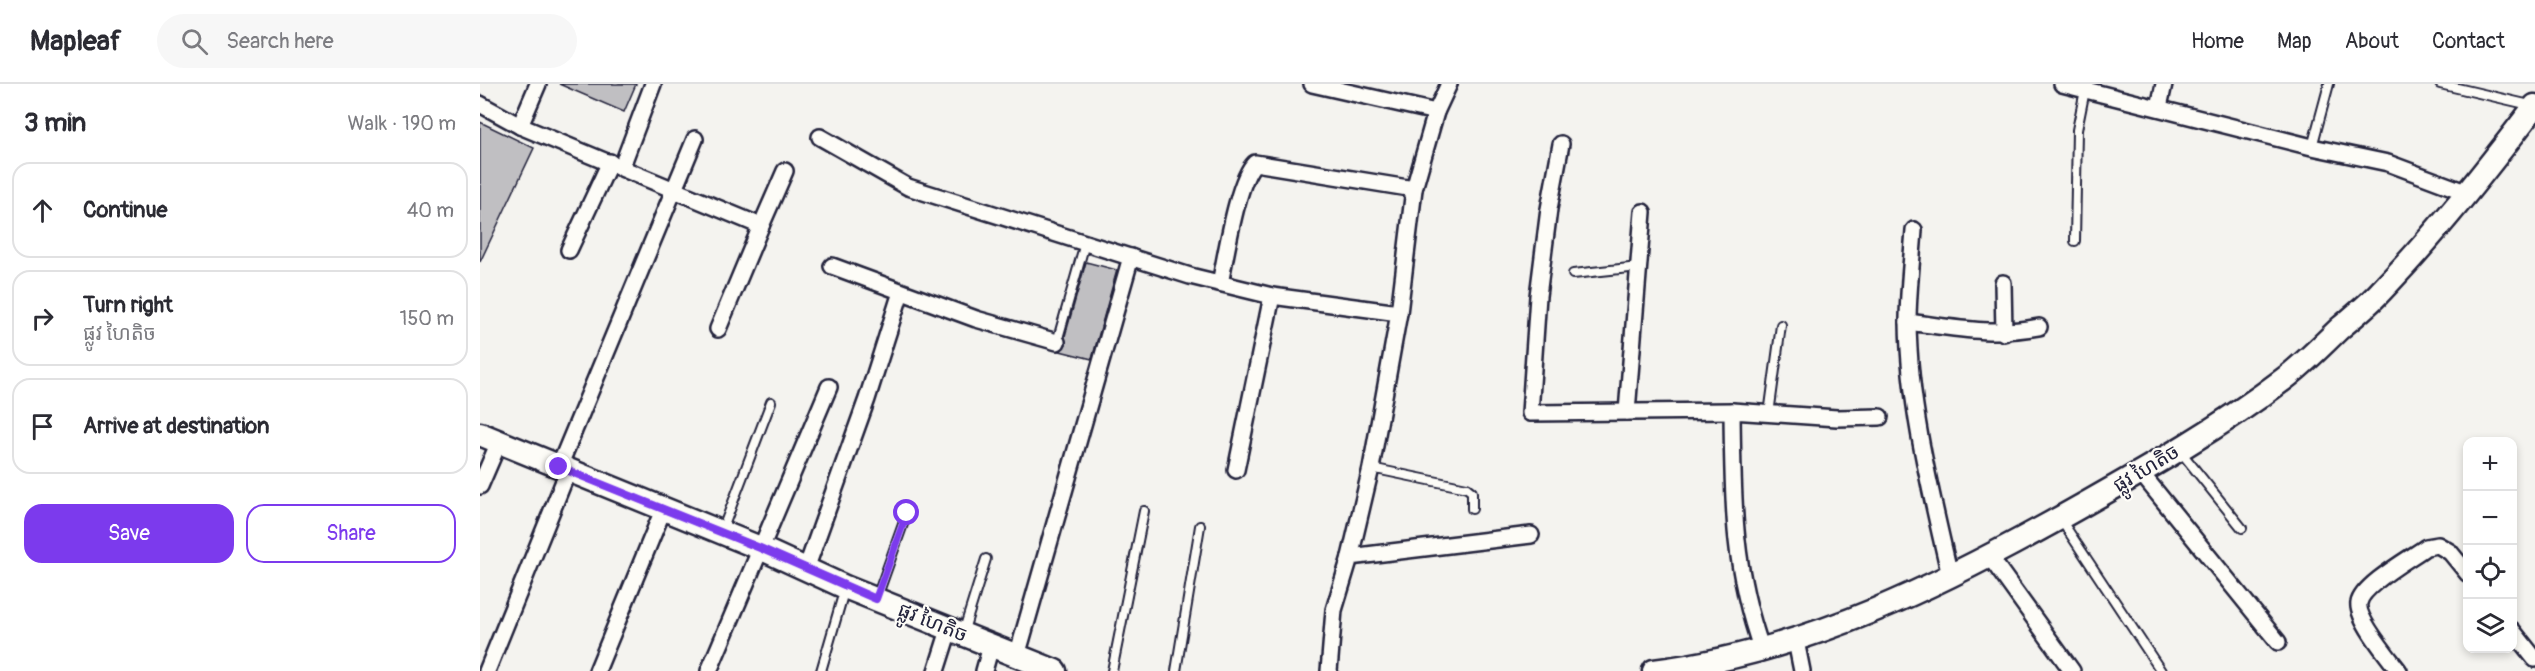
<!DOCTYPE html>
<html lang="en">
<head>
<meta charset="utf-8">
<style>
  body { margin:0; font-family:Pangolin,"Noto Sans Khmer",sans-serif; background:#f7f7f7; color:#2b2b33 }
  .controls { position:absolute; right:18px; bottom:18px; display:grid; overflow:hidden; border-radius:12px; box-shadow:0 3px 9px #0003 }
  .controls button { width:54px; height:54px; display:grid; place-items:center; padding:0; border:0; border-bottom:2px solid #e1e1e2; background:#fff; color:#2b2b33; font:30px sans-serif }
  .stop { position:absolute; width:18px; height:18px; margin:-14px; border:4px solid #7c3aed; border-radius:50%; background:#fff }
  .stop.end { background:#7c3aed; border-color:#fff; box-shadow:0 2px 6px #0008 }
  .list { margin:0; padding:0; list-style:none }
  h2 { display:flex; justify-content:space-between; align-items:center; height:78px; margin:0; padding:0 24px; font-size:26px }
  h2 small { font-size:20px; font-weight:400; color:#7c7c81 }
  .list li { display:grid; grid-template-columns:39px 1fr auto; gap:18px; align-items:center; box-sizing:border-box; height:96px; margin:0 12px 12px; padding:0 12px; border:2px solid #e1e1e2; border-radius:18px }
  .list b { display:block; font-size:22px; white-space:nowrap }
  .list p { margin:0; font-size:20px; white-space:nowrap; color:#7c7c81 }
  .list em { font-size:20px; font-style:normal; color:#7c7c81 }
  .actions { display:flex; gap:12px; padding:18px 24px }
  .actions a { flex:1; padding:14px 0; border:2px solid #7c3aed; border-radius:18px; text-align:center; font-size:21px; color:#7c3aed }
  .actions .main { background:#7c3aed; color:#fff }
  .icon { flex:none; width:33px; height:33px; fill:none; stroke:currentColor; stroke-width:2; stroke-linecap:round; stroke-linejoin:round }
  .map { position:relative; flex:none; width:2055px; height:587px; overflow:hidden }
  header { display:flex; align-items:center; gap:36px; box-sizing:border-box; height:84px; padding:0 30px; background:#fff; border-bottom:2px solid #e1e1e2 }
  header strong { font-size:28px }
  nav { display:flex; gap:33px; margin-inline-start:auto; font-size:21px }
  .search { width:420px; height:54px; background:#f7f7f7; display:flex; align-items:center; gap:15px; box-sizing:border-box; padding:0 21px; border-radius:33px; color:#7c7c81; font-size:22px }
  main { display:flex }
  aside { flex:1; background:#fff }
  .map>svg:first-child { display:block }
  .building { fill:#c0bfc2; stroke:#22223b; stroke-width:1.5 }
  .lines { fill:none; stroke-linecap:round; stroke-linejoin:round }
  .lane-casing { stroke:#22223b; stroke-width:12 }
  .street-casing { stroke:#22223b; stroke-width:20 }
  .secondary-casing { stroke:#22223b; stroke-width:27 }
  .lane { stroke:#fdfcf7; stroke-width:8 }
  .street { stroke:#fdfcf7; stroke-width:15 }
  .secondary { stroke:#fdfcf7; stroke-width:22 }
  .route { stroke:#7c3aed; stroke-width:8 }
  .labels { text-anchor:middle; stroke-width:4.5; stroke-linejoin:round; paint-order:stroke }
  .street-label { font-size:20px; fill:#22223b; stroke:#fdfcf7 }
</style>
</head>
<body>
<header>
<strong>Mapleaf</strong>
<div class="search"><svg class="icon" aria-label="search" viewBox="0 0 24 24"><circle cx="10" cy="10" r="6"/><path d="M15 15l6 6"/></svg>Search here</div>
<nav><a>Home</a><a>Map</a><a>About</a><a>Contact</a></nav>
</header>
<main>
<aside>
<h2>3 min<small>Walk · 190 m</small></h2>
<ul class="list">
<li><svg class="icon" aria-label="ahead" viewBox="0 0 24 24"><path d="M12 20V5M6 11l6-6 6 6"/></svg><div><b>Continue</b></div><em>40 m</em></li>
<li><svg class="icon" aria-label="right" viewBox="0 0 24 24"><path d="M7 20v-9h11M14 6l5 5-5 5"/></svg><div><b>Turn right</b><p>ផ្លូវ ហៃតិច</p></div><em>150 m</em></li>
<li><svg class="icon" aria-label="arrive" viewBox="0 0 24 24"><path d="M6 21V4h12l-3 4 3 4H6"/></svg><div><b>Arrive at destination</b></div></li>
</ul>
<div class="actions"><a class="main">Save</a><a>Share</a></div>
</aside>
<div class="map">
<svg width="2055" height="587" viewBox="0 0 2055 587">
  <rect width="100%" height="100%" fill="#f4f3ef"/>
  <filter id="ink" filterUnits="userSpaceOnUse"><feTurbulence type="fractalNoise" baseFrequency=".0167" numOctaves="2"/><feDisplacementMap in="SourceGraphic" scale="12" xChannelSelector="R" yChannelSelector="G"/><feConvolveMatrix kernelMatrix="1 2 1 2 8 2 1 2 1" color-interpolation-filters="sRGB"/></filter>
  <g filter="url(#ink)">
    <!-- building -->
    <g class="building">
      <path d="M 79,0 L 156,0 L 144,28 Z"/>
      <path d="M 0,38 L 54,64 L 0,178 Z"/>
      <path d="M 606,178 L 637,186 L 612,275 L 580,267 L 586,260 L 585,252 Z"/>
    </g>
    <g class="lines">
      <!-- lane casing -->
      <g class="lane-casing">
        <g id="lane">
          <path d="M 1960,0 L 2050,21"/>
          <path d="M 1832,63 L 1849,0"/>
          <path d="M 1595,157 L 1597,46 L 1605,6"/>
          <path d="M 1093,190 L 1159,183"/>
          <path d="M 577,258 L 605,159"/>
          <path d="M 1289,330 L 1301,241"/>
          <path d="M 1701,368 L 1762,444"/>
          <path d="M 891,384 L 987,404 L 992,408 L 992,425"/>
          <path d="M 1581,436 L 1681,587"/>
          <path d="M 242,447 L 291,318"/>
          <path d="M 397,513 L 427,429"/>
          <path d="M 483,549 L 506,475"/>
          <path d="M 341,587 L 365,504"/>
          <path d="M 632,587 L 664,427"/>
          <path d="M 696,587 L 720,442"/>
        </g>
      </g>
      <!-- street casing -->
      <g class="street-casing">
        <g id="street">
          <path d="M 832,0 L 956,28"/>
          <path d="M 1582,0 L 1832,63 L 1908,79 L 1988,109"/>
          <path d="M 0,20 L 40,42 L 281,142 L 238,245"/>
          <path d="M 1679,23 L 1684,0"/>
          <path d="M 40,42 L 58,0"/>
          <path d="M 340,53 L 428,103 L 710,192 L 792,212 L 919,229"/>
          <path d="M 1081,60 L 1069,125 L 1058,212 L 1050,329 L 1252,327"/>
          <path d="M 142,82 L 173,0"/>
          <path d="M 281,142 L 305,87"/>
          <path d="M 1434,146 C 1432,176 1428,207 1428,238 C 1429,323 1451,408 1470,492"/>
          <path d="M 89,166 L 130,78"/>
          <path d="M 352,182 L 496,235 L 577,258"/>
          <path d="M 740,199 C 746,173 757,96 775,79 L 934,105"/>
          <path d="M 1523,199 L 1524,249"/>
          <path d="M 1428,238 C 1475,244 1511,252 1559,243"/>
          <path d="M 1147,328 L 1163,128"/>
          <path d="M 79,383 L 215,55"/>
          <path d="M 756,386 L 792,212"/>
          <path d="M 1661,389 L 1798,558"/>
          <path d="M 0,402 L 19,358"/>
          <path d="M 870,473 L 1051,451"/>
          <path d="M 1510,473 L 1592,587"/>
          <path d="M 326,485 L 387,315 L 421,208"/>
          <path d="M 2032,546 L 2055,575"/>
          <path d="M 1316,557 L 1322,587"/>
          <path d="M 1282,566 C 1252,483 1253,413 1252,327 L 1357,334 L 1400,333"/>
          <path d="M 537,572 L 651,173"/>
          <path d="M 7,587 L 88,387"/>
          <path d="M 117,587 L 183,426"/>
          <path d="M 229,587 L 349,303"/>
          <path d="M 456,587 L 469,546"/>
          <path d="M 504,587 L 511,562"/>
          <path d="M 849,587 L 854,526 L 870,473 L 891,384 L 919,229 L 934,105 L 956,28 L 969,0"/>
          <path d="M 1919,587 C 1909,574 1876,534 1879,519 C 1882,501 1931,474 1946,463 L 1958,461 L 1970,468 L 1988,490"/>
        </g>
      </g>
      <!-- secondary casing -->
      <g class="secondary-casing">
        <g id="secondary">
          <path d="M 0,350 L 280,464 L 365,503 L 575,587"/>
          <path d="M 1174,587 C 1329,568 1469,497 1603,421 C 1672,382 1741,343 1804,295 C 1824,280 1842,261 1860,244 C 1873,233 1888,221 1900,208 C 1956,150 2006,86 2055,22"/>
        </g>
      </g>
      <!-- lane -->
      <use href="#lane" class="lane"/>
      <!-- street -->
      <use href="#street" class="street"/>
      <!-- secondary -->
      <use href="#secondary" class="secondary"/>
    </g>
  </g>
  <g class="lines" filter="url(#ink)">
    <!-- route -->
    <path class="route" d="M 79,383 L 280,464 L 396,515 L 427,429"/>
  </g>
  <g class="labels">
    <!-- street labels -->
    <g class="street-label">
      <text transform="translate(1666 384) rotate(-31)" y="7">ផ្លូវ ហៃតិច</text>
      <text transform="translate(453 538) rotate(22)" y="7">ផ្លូវ ហៃតិច</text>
    </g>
  </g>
</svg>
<div class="controls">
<button>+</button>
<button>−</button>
<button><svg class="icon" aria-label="locate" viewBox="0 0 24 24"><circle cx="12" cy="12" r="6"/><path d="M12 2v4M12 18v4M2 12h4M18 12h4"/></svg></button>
<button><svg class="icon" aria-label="layers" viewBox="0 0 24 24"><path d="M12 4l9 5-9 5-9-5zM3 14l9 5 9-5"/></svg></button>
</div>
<div class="stop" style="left:427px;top:429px"></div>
<div class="stop end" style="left:79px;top:383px"></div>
</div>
</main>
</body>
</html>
